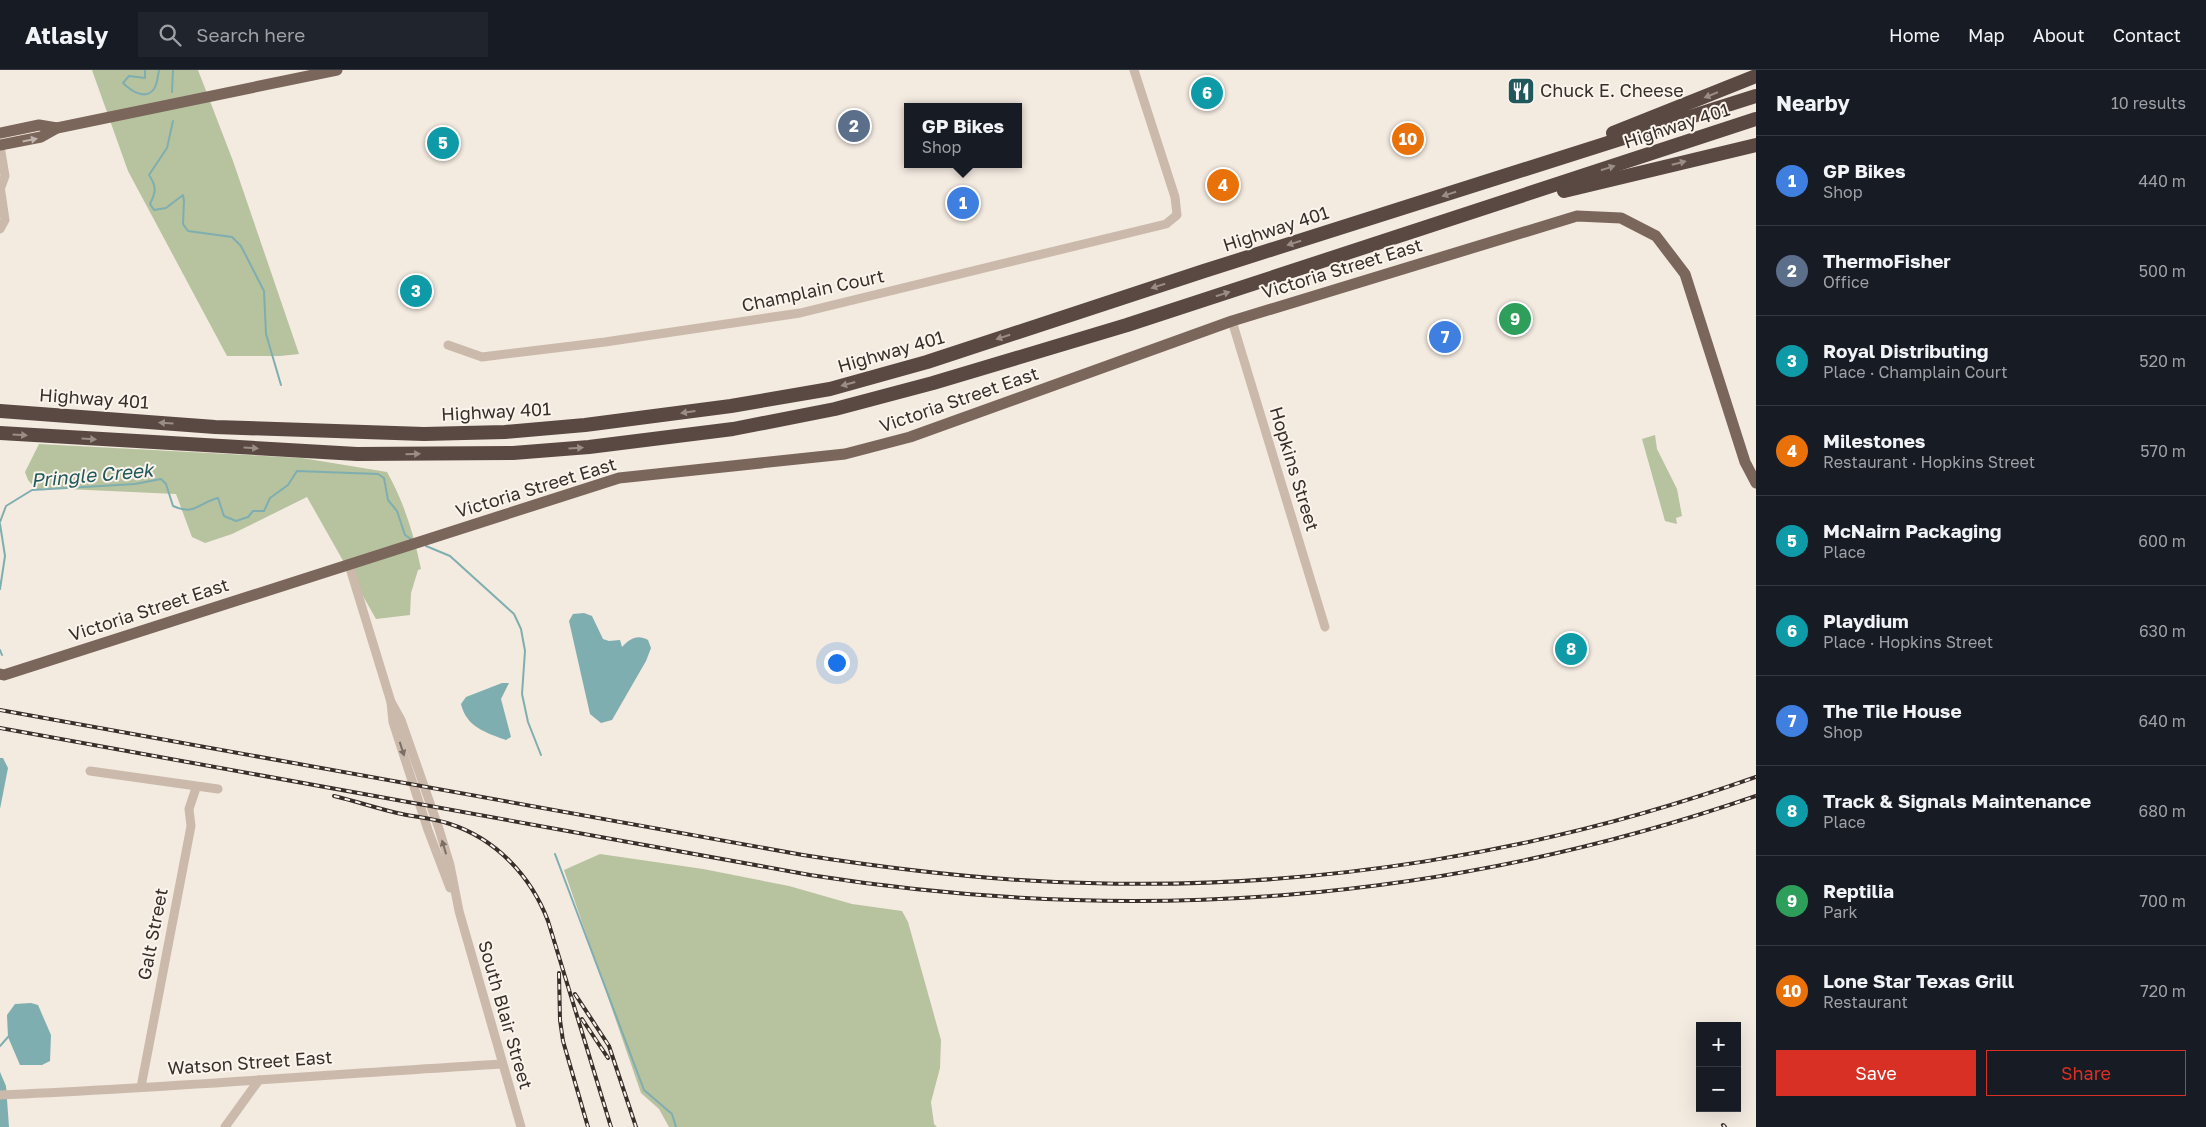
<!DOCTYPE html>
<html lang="en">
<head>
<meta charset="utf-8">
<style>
  body { margin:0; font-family:"Golos Text",sans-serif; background:#20242c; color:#f1f3f6 }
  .controls { position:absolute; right:15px; bottom:15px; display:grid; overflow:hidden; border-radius:0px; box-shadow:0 5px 20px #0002 }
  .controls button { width:45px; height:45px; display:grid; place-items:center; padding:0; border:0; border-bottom:1px solid #363941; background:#171b24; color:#f1f3f6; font:25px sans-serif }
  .you { position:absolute; left:836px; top:592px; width:18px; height:18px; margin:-12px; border:4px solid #fff; border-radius:50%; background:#1a73e8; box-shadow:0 0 0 8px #1a73e833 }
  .badge { display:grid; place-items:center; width:32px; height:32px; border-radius:50%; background:#d93025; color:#fff; font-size:16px; font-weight:700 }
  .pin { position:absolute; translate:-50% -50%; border:2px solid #fff; box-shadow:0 1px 5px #0006 }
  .popup { position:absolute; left:904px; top:33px; width:118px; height:65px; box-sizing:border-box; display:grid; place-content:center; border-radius:0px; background:#171b24; filter:drop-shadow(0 1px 4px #0005); font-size:16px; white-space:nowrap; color:#9ea1a6 }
  .popup b { font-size:19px; color:#f1f3f6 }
  .popup::after { content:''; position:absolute; left:50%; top:100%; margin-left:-10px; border:10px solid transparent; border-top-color:#171b24 }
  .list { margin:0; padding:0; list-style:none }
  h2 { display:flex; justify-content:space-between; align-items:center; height:65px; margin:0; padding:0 20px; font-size:21px }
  h2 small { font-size:16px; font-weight:400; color:#9ea1a6 }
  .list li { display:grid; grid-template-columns:32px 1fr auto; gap:15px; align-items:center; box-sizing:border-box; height:90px; padding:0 20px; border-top:1px solid #363941 }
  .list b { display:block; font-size:19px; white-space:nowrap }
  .list p { margin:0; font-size:16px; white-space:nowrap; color:#9ea1a6 }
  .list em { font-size:16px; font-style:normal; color:#9ea1a6 }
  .actions { display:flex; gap:10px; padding:15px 20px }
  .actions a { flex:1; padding:11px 0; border:1px solid #d93025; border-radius:0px; text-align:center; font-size:18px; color:#d93025 }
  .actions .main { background:#d93025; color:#fff }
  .icon { flex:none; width:28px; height:28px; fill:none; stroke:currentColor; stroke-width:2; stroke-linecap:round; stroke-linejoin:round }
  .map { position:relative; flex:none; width:1756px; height:1057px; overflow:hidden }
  header { display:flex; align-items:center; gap:30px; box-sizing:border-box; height:70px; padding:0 25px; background:#171b24; border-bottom:1px solid #363941 }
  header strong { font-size:24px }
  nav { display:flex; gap:28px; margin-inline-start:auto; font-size:18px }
  .search { width:350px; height:45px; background:#20242c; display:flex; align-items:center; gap:12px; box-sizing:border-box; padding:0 18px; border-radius:0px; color:#9ea1a6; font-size:19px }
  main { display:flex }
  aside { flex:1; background:#171b24 }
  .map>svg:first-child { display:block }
  .green { fill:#b7c29f }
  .water { fill:#7faeb0 }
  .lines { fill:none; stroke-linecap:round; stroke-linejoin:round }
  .stream { stroke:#7faeb0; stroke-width:2 }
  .minor { stroke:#cbbaab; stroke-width:9 }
  .major { stroke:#7b665c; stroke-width:11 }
  .highway { stroke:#5a4942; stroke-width:14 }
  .rail-casing { stroke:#392f2a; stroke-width:4 }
  .rail { stroke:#faf4ed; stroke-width:2; stroke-dasharray:5.5; stroke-linecap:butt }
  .oneway { fill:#9a8d86 }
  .oneway2 { fill:#c1b4ac }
  .oneway3 { fill:#7b6e64 }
  .labels { text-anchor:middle; stroke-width:4; stroke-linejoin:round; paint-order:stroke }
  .poi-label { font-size:18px; fill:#392f2a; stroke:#faf4ed; text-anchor:start }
  .street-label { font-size:18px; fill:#392f2a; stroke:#faf4ed }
  .water-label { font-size:19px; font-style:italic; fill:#20585b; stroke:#faf4ed }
</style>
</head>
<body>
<header>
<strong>Atlasly</strong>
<div class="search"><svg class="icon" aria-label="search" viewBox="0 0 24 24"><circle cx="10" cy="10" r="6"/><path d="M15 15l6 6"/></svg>Search here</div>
<nav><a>Home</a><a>Map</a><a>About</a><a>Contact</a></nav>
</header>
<main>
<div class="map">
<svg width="1756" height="1057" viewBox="0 0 1756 1057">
  <rect width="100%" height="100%" fill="#f3eae0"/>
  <!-- green -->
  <g class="green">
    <path d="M 92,0 L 198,0 L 233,91 L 299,284 L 280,286 L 227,286 L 128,101 Z"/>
    <path d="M 1655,365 L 1657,379 L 1677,419 L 1682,446 L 1676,448 L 1677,454 L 1665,451 L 1642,369 Z"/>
    <path d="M 39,374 L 302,388 L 387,402 C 404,432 414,465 421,499 L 418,500 L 411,523 L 410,545 L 376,549 L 307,427 L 232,464 L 205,473 L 192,467 L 176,424 L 44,418 L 37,420 L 28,410 L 25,402 Z"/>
    <path d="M 600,784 L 703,799 L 789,816 L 852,834 L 902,841 L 908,852 L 941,970 L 940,998 L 931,1032 L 934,1054 L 937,1057 L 669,1057 L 659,1039 L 641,1023 L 564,800 Z"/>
  </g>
  <!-- water -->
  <g class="water">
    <path d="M 584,543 L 592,546 L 603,569 L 609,571 L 620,570 L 622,577 C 630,568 638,564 648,570 L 651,578 L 646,591 L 612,650 L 601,653 L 590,644 L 569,551 L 573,544 Z"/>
    <path d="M 502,613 L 509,613 L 501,629 L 511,667 L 506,670 C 487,663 466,657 461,634 L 466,627 Z"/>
    <path d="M 0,688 L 3,688 L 8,698 L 0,739 Z"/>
    <path d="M 31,933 L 38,935 L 51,965 L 50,991 L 42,995 L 20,995 L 8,967 L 7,945 L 15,934 Z"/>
    <path d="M 0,1002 L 6,1016 L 9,1057 L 0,1057 Z"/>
  </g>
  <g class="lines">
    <!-- stream -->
    <g class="stream">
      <path d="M 145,0 L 145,8 L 129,6 L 123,13 C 130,20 145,31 154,19 C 157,15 158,5 159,0"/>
      <path d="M 172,22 L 173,0"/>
      <path d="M 173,51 L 167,78 L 149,105 C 157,117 156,122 150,134 L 154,140 L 166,138 L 183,125 L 184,131 L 183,154 L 188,161 L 232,167 L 241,176 L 264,221 L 266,264 L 281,315"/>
      <path d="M 0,452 L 6,436 L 32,420 L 135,414 L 161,409 L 166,414 L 173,436 C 195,446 198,433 218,428 L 224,446 L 236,451 L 248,447 L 253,441 L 264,441 L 270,428 L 288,415 L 297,401 L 378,404 L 384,408 L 388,430 L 397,441 L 405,465 L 411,469"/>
      <path d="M 0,454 L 5,486 L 0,519"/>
      <path d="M 426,476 L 450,486 L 514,544 L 521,559 L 525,581 L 522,624 L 528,652 L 541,685"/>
      <path d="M 0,580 L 2,585"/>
      <path d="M 555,784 L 644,1020 L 672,1044 L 676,1057"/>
      <path d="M 0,976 L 8,967"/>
    </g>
    <!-- minor -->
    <g class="minor">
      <path d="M 0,76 L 5,106 L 1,117"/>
      <path d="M 0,116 L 5,150 L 0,159"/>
      <path d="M 1232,251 L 1325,557"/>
      <path d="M 448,275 L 482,287 L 605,272 L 800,243 L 1166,154 L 1177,145 L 1175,127 L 1134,0"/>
      <path d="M 349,495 L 391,632 L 393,652 L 428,760 L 450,818"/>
      <path d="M 391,632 L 401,650 L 439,759 L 450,795 L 459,841 L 521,1057"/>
      <path d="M 90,701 L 218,719"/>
      <path d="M 141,1017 L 191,756 L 189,739 L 196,718"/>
      <path d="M 0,1025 C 167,1018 334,1004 502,994"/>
      <path d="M 225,1057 L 259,1010"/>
    </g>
    <!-- major -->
    <g class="major">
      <path d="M 0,63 L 39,55 L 57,58"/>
      <path d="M 0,75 L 41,67 L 57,58 L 337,0"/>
      <path d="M 0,604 L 4,605 L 619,408 L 845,384 L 910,367 L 1232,251 L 1577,146 L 1621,148 L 1656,166 L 1685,204 L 1745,392 L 1756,413"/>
    </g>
    <!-- highway -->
    <g class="highway">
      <path d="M 1613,63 L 1756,6"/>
      <path d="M 1564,121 L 1756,75"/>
      <path d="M 0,341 L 215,357 L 424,364 L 505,362 L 585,355 L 731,336 L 830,319 L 927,292 L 1204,201 L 1756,26"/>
      <path d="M 0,363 L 357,384 L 513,383 L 589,377 L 733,359 L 835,339 L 933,313 L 1127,255 L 1756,49"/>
    </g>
    <!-- rail casing -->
    <g class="rail-casing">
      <g id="rail">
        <path d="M 0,640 L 803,785 C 898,800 993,811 1088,813 C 1314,820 1543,783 1756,707"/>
        <path d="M 0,658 L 810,805 C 1133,856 1446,833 1756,726"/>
        <path d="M 334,726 C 355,731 376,738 397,743 C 414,747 433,748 450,754 C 496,769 531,806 548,851 L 611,1057"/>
        <path d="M 559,903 L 560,950 L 563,971 L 588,1057"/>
        <path d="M 575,924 L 609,976 L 636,1057"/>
        <path d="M 582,949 L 608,988"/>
        <path d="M 1723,1055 L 1725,1057"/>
      </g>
    </g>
    <!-- rail -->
    <use href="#rail" class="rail"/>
  </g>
  <!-- one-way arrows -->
  <defs><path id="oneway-solid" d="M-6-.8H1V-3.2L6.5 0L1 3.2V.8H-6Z" transform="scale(1.25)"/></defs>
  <g class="oneway">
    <use href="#oneway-solid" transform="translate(1711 25) rotate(158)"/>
    <use href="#oneway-solid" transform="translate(1679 93) rotate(-14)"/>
    <use href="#oneway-solid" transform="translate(1608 98) rotate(-18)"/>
    <use href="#oneway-solid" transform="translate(1449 124) rotate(162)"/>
    <use href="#oneway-solid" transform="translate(1294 173) rotate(162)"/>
    <use href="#oneway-solid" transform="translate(1158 216) rotate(162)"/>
    <use href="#oneway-solid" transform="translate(1223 224) rotate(-18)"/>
    <use href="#oneway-solid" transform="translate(1003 267) rotate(162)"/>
    <use href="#oneway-solid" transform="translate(848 314) rotate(165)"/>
    <use href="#oneway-solid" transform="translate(688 342) rotate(172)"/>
    <use href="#oneway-solid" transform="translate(166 353) rotate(-176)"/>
    <use href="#oneway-solid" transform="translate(20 365) rotate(4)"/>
    <use href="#oneway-solid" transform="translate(89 369) rotate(3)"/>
    <use href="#oneway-solid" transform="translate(251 378) rotate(3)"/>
    <use href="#oneway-solid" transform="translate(576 378) rotate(-4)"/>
    <use href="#oneway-solid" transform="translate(413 384) rotate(-1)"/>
  </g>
  <use class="oneway2" href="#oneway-solid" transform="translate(30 70) rotate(-11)"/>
  <g class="oneway3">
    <use href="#oneway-solid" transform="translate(402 679) rotate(72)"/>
    <use href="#oneway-solid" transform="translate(444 777) rotate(-107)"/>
  </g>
  <!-- icons -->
  <defs>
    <g id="restaurant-square" transform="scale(1.4375)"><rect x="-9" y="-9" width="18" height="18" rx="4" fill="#20585b" stroke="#faf4ed"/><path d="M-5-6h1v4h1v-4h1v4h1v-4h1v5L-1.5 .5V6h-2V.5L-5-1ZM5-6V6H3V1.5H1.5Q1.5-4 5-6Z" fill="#fff"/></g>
  </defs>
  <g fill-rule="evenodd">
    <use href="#restaurant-square" x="1521" y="21"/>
  </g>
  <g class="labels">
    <!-- poi labels -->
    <g class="poi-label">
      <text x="1540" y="27">Chuck E. Cheese</text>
    </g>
    <!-- street labels -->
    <g class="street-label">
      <text transform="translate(1677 56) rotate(-18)" y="6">Highway 401</text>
      <text transform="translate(1276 159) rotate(-18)" y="6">Highway 401</text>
      <text transform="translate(1342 199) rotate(-17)" y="6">Victoria Street East</text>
      <text transform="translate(813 221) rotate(-12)" y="6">Champlain Court</text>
      <text transform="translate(891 282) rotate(-16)" y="6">Highway 401</text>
      <text transform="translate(94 329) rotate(4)" y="6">Highway 401</text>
      <text transform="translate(959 330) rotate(-19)" y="6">Victoria Street East</text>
      <text transform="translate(496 342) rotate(-3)" y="6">Highway 401</text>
      <text transform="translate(1294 399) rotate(73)" y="6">Hopkins Street</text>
      <text transform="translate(536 418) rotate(-17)" y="6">Victoria Street East</text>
      <text transform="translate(149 540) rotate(-18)" y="6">Victoria Street East</text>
      <text transform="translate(153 864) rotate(-79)" y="6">Galt Street</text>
      <text transform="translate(505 945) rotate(74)" y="6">South Blair Street</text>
      <text transform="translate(250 993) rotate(-4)" y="6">Watson Street East</text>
    </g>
    <!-- water labels -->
    <g class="water-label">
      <text transform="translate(92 405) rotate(-5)" y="7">Pringle Creek</text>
    </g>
  </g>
</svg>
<div class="controls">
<button>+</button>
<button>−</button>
</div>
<div class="you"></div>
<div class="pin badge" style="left:963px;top:133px;background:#3f7fe0">1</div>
<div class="popup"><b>GP Bikes</b>Shop</div>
<div class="pin badge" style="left:854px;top:56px;background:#5c6f8a">2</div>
<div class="pin badge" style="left:416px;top:221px;background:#0f9aa8">3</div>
<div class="pin badge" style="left:1223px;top:115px;background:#e8710a">4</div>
<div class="pin badge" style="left:443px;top:73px;background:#0f9aa8">5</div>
<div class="pin badge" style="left:1207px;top:23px;background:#0f9aa8">6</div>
<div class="pin badge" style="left:1445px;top:267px;background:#3f7fe0">7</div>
<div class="pin badge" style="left:1571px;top:579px;background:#0f9aa8">8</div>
<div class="pin badge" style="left:1515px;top:249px;background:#2e9e5b">9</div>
<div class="pin badge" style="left:1408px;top:69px;background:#e8710a">10</div>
</div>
<aside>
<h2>Nearby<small>10 results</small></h2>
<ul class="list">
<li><span class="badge" style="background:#3f7fe0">1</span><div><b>GP Bikes</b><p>Shop</p></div><em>440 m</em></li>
<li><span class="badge" style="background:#5c6f8a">2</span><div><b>ThermoFisher</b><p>Office</p></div><em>500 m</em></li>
<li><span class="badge" style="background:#0f9aa8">3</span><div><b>Royal Distributing</b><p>Place · Champlain Court</p></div><em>520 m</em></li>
<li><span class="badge" style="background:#e8710a">4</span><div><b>Milestones</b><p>Restaurant · Hopkins Street</p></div><em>570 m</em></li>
<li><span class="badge" style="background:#0f9aa8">5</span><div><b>McNairn Packaging</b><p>Place</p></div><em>600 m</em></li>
<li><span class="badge" style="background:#0f9aa8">6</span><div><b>Playdium</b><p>Place · Hopkins Street</p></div><em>630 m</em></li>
<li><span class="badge" style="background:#3f7fe0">7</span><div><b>The Tile House</b><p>Shop</p></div><em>640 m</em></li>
<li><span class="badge" style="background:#0f9aa8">8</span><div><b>Track &amp; Signals Maintenance</b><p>Place</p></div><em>680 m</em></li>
<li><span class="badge" style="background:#2e9e5b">9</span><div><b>Reptilia</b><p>Park</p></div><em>700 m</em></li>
<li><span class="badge" style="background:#e8710a">10</span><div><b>Lone Star Texas Grill</b><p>Restaurant</p></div><em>720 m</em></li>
</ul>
<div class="actions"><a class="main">Save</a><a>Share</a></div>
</aside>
</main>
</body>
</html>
